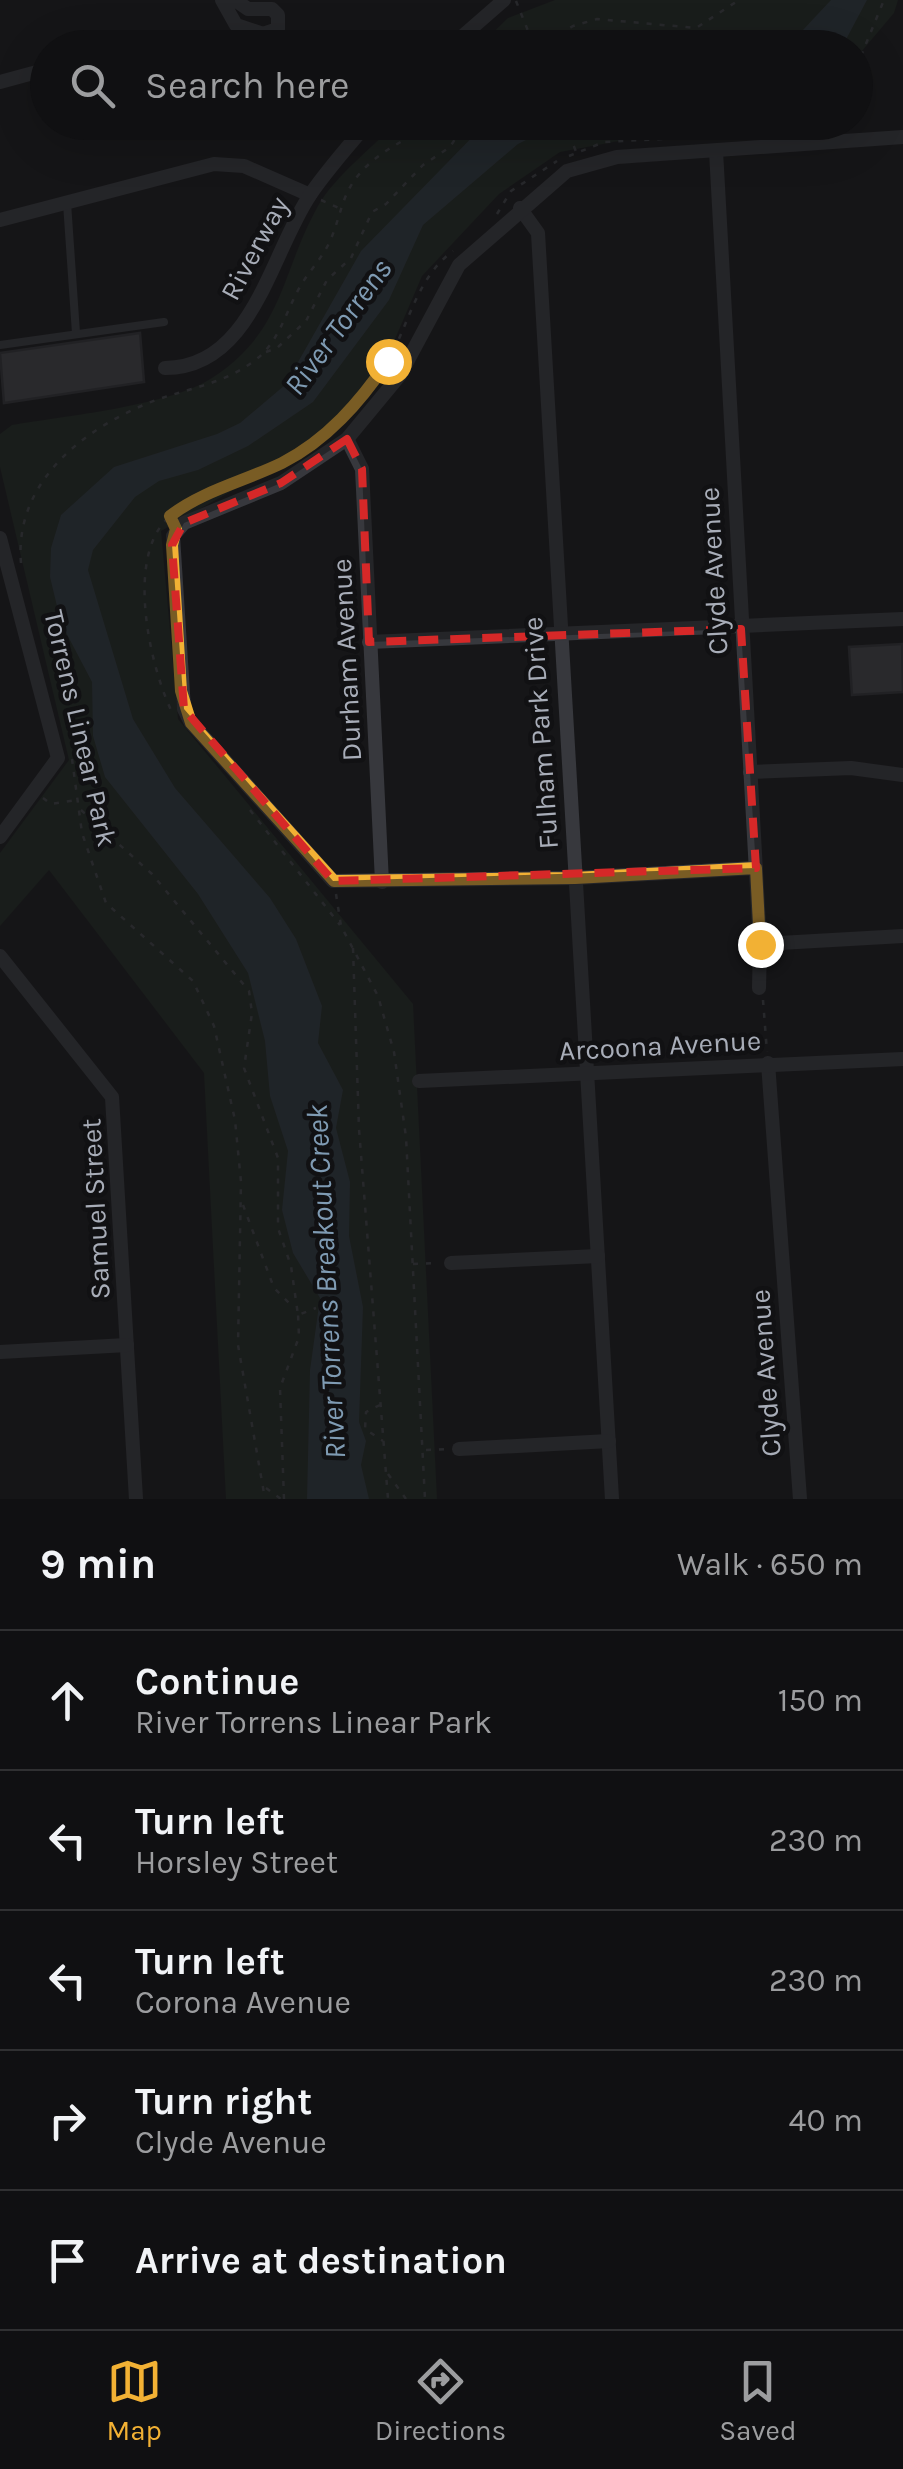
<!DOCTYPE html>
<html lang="en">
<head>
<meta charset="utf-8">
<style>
  body { margin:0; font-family:Karla,sans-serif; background:#1e1e20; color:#f1f3f6 }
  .stop { position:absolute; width:30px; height:30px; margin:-22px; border:8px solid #f2b134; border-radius:50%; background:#fff }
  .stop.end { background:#f2b134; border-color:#fff; box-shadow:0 2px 10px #0008 }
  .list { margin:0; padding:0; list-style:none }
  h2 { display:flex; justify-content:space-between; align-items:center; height:130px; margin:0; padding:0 40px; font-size:42px }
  h2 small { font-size:32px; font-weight:400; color:#9c9d9f }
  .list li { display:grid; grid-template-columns:65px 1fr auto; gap:30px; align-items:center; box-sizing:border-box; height:140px; padding:0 40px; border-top:2px solid #303032 }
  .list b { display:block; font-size:38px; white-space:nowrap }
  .list p { margin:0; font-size:32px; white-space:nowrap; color:#9c9d9f }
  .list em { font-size:32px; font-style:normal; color:#9c9d9f }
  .icon { flex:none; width:55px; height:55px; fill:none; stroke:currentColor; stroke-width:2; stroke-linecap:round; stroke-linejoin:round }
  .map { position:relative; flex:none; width:903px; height:1499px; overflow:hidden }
  .search { position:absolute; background:#101012; box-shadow:0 10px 40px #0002; left:30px; right:30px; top:30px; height:110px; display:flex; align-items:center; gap:25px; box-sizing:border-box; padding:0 35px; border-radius:55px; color:#9c9d9f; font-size:38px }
  .sheet { height:830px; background:#101012 }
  nav { display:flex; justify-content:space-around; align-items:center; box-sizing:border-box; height:140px; border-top:2px solid #303032; background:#101012; font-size:28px; color:#9c9d9f }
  nav a { display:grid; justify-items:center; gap:5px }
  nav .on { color:#f2b134 }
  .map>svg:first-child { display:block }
  .green { fill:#1e261f }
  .water { fill:#2c353c }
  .building { fill:#404145; stroke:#303034; stroke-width:2.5 }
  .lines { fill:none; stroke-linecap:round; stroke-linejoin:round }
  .path { stroke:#3d3f44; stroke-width:2.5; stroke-dasharray:5 8; stroke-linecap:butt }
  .service { stroke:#37383d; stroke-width:8 }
  .minor { stroke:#37383d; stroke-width:14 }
  .route { stroke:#f2b134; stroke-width:12 }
  .marked { fill:none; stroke:#d62828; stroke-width:8; stroke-dasharray:20 12; stroke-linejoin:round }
  .labels { text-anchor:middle; stroke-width:9; stroke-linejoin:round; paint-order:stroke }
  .street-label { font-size:28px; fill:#a8adb8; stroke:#111113 }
  .water-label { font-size:30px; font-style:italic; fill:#7f9bb3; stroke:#111113 }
</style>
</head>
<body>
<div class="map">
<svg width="903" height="1499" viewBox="0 0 903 1499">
  <rect width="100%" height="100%" fill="#161618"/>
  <!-- green -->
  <g class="green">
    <path d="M 555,0 L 898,0 L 894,13 L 856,58 L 856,48 L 477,48 L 508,18 Z"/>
    <path d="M 396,123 L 794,123 L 726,135 L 646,136 L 560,152 L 499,194 L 422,276 L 386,360 L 332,434 L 161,531 L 178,719 L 413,1004 L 437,1499 L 226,1499 L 204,1073 L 49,870 L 0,926 L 0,853 L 69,760 L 0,467 L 0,434 L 12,425 C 64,416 169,406 212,378 C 285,330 280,274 318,206 C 335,176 372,148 396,123 Z"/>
  </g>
  <!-- water -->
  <g class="water">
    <path d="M 831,0 L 867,0 L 842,47 L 787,47 Z"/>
    <path d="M 486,123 L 560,123 L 518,144 L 423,225 L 389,300 L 313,402 L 248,446 L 198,470 L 159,481 L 135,497 L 93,550 L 88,570 L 133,719 L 175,788 L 270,898 L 296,939 L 322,1006 L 318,1043 L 343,1090 L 336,1128 L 350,1182 L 349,1236 L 363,1307 L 359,1422 L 366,1441 L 361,1465 L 369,1499 L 307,1499 L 310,1370 L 320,1298 L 293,1253 L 282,1210 L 288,1151 L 270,1096 L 265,1041 L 248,973 L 198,894 L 105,777 L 93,736 L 92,682 L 61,623 L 50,577 L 51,548 L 61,515 L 114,467 L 217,434 L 240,423 L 285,385 L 361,251 Z"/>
  </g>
  <!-- building -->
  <g class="building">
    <path d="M 140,333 L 144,382 L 4,403 L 0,353 Z"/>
    <path d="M 902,644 L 903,692 L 852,695 L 849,647 Z"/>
  </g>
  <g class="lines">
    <!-- path -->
    <g class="path">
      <path d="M 516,1 L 535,48"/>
      <path d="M 537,48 L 573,26 L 597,19 L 696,28 L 739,0"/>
      <path d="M 856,68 L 884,0"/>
      <path d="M 564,122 L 577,154"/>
      <path d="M 721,136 L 770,122"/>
      <path d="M 569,156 L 604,142 L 663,139"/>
      <path d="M 321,200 L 339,208"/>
      <path d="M 497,214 L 511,191 L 557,161"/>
      <path d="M 266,352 L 277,348 L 306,321 L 327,280 L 351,258 L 372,212 L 386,204 L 423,165 L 450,147 L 466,122"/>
      <path d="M 168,518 C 126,557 149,663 171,710"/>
      <path d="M 171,519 C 177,502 295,458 323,437 C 348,417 372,389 388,361 C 409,324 417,277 453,251"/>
      <path d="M 21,563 C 14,481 85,427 156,400 C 190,388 223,384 254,361 C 280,342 285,312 301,285 C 310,270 323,257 330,241 C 340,219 341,198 356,178 C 378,150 407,140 436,122"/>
      <path d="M 72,759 L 82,833 L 106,903 L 193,981 L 214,1026 L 235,1120 L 241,1182 L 238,1345 L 265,1499"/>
      <path d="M 43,798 L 51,804 L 77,800"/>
      <path d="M 81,810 L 152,874 L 249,991 L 252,1013 L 244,1068 L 278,1158 L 278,1228 L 291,1266 L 298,1315 L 316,1308"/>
      <path d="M 250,810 L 340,925"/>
      <path d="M 336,894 L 341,926 L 378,996 L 394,1052 L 406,1137 L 425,1499"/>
      <path d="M 353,948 L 359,1129 L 388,1499"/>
      <path d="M 763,1000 L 767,1052"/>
      <path d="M 243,1205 L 274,1288 L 294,1308"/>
      <path d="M 413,1264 L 439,1263"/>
      <path d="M 380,1405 L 366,1412 L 365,1429 L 383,1441"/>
      <path d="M 426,1450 L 448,1449"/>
      <path d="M 388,1474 L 406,1499"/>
      <path d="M 266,1488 L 281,1499"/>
      <path d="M 284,1499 L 280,1388 L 299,1337 L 298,1314"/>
    </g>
    <!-- service -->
    <g class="service">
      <path d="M 67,203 L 76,333"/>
      <path d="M 0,345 L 164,322"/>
    </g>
    <!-- minor -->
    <g class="minor">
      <path d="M 222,0 L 236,25 L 263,34 L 278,29 L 278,15 L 272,9 L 248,9 L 235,0"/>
      <path d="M 449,48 L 504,0"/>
      <path d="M 0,82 L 48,69"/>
      <path d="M 716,151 L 760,944 L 759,988"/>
      <path d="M 520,208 L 538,233 L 612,1499"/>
      <path d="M 0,220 L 214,164 L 244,166 L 310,195"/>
      <path d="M 165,368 C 252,368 270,255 310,195 C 327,170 349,145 369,122"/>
      <path d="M 347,439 L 362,469 L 382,882"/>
      <path d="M 0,538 L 58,758 L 0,837"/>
      <path d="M 369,642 L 903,619"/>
      <path d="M 750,772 L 851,768 L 903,775"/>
      <path d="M 756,868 L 575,878 L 333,881 L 191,723 L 184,709 L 173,536 L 184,523 L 281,483 L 347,439 L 400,375 L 459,265 L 567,171 L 617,157 L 903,137"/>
      <path d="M 760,944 L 903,936"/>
      <path d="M 0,956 L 112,1097 L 136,1499"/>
      <path d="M 768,1063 L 800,1499"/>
      <path d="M 419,1081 L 903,1059"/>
      <path d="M 451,1263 L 598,1256"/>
      <path d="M 0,1352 L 127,1345"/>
      <path d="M 459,1449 L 609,1441"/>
    </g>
  </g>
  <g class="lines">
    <!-- route -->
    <path class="route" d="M 388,361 C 360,402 327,440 282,463 C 245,481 202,491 170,516 L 176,529 L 172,545 L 181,691 L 191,723 L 334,881 L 575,878 L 756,868 L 760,944"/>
  </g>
  <!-- marked area -->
  <path d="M0 0H903V1499H0ZM 347,439 L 362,469 L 369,642 L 741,629 L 756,868 L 333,881 L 184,709 L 172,545 L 184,523 L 281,483 Z" fill="#161618" fill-opacity=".55" fill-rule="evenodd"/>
  <path class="marked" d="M 347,439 L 362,469 L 369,642 L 741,629 L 756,868 L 333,881 L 184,709 L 172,545 L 184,523 L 281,483 Z"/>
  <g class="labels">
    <!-- street labels -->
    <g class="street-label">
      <text transform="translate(254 248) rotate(-62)" y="10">Riverway</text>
      <text transform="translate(713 571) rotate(-93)" y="10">Clyde Avenue</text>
      <text transform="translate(346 660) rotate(-93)" y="10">Durham Avenue</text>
      <text transform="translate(81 728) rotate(77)" y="10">Torrens Linear Park</text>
      <text transform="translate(540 733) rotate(-94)" y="10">Fulham Park Drive</text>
      <text transform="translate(660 1045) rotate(-3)" y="10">Arcoona Avenue</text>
      <text transform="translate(95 1209) rotate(-93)" y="10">Samuel Street</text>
      <text transform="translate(765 1373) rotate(-94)" y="10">Clyde Avenue</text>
    </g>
    <!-- water labels -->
    <g class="water-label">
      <text transform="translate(338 327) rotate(-54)" y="10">River Torrens</text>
      <text transform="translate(326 1282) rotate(-93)" y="10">River Torrens Breakout Creek</text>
    </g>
  </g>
</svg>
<div class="stop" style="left:388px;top:361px"></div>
<div class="stop end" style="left:760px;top:944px"></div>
<div class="search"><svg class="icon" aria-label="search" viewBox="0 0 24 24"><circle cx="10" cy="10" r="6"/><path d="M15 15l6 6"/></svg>Search here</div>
</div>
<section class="sheet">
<h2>9 min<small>Walk · 650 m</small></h2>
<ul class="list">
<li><svg class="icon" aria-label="ahead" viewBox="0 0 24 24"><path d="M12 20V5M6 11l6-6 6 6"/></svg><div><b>Continue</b><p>River Torrens Linear Park</p></div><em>150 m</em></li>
<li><svg class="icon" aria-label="left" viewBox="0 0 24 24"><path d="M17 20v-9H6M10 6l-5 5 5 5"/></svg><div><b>Turn left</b><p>Horsley Street</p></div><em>230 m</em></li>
<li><svg class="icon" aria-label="left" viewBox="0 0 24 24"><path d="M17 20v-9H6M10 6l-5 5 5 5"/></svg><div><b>Turn left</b><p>Corona Avenue</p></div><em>230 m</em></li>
<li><svg class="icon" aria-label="right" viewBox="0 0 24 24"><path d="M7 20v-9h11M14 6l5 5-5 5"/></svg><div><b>Turn right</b><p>Clyde Avenue</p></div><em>40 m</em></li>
<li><svg class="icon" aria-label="arrive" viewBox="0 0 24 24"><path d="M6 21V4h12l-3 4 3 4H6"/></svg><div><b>Arrive at destination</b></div></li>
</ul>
</section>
<nav>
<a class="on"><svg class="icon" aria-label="map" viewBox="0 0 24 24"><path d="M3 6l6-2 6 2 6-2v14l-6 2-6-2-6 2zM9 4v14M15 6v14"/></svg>Map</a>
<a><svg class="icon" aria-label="directions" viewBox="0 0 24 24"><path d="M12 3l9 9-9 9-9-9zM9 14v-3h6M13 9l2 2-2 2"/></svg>Directions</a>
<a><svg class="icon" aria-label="saved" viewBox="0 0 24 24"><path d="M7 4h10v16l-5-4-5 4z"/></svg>Saved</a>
</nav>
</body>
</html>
